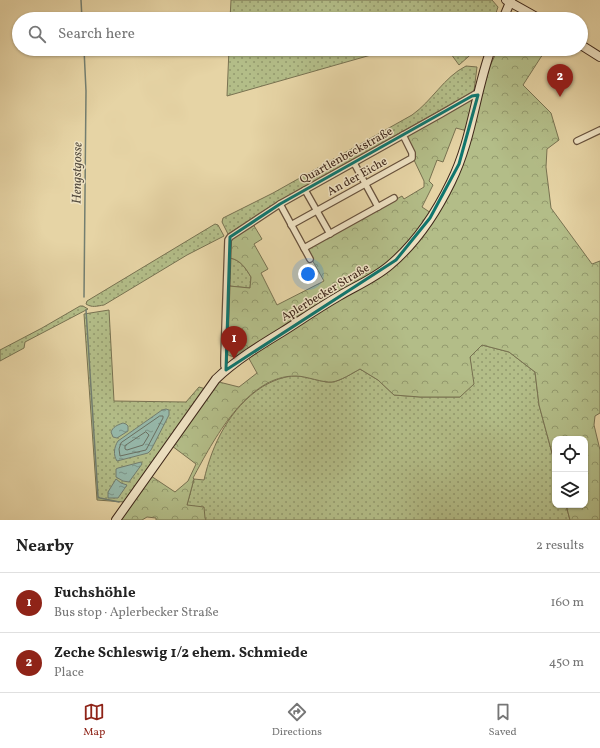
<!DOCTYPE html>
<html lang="en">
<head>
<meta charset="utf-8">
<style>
  body { margin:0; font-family:Vollkorn,serif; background:#f2f2f2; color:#222 }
  .controls { position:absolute; right:12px; bottom:12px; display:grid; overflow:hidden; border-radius:8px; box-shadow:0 1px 3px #0004 }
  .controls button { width:36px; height:36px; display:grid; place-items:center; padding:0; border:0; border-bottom:1px solid #e0e0e0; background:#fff; color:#222; font:20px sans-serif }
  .you { position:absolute; left:308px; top:274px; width:14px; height:14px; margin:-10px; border:3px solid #fff; border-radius:50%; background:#1a73e8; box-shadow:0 0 0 6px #1a73e833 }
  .badge { display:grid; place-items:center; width:26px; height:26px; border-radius:50%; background:#8f2418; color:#fff; font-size:13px; font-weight:700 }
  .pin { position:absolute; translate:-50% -33px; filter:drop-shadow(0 1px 2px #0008) }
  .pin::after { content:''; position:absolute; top:21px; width:14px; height:12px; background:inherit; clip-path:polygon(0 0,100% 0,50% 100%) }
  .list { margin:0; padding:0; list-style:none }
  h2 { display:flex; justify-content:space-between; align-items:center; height:52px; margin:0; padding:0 16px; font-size:17px }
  h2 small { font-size:13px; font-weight:400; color:#767676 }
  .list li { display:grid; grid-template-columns:26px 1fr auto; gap:12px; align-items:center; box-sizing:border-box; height:60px; padding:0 16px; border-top:1px solid #e0e0e0 }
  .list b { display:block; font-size:15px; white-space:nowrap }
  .list p { margin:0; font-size:13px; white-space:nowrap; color:#767676 }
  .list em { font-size:13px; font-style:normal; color:#767676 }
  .icon { flex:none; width:22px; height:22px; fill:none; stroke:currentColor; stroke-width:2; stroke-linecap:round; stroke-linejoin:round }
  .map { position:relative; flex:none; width:600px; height:520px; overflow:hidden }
  .search { position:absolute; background:#fff; box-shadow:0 1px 3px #0004; left:12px; right:12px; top:12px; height:44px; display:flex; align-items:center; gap:10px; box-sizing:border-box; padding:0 14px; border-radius:22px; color:#767676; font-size:15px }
  .sheet { height:172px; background:#fff }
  nav { display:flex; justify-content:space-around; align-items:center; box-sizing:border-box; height:56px; border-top:1px solid #e0e0e0; background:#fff; font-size:11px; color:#767676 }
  nav a { display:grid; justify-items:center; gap:2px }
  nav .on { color:#8f2418 }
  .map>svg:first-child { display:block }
  .grass { fill:url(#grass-dots); stroke:#787251 }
  .forest { fill:url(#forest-crowns); stroke:#787251 }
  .water { fill:url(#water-ripples); stroke:#737e70 }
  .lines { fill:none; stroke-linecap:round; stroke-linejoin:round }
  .shore { stroke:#6a7062; stroke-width:1 }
  .stream { stroke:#737e70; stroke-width:1.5 }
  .minor-casing { stroke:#68523d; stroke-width:8 }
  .secondary-casing { stroke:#3e271a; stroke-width:10 }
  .minor { stroke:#efe3c4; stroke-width:5.5 }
  .secondary { stroke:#efe3c4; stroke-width:8 }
  .marked { fill:none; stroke:#0f766e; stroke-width:3; stroke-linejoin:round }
  .labels { text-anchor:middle; stroke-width:3; stroke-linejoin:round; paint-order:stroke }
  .street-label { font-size:12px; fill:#3e271a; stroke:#efe3c4 }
  .water-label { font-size:13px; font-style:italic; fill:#544b3e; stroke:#efe3c4 }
</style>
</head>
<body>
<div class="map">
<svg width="600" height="520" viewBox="0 0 600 520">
  <defs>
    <pattern id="grass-dots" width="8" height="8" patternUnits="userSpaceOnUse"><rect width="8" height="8" fill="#b3bd88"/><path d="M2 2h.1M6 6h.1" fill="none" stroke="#939a6e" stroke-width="1.8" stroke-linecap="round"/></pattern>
    <pattern id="forest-crowns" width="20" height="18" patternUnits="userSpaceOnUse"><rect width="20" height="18" fill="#b3bd88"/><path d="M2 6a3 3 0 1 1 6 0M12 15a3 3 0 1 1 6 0" fill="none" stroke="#939a6e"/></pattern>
    <pattern id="water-ripples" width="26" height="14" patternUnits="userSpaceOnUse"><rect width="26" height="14" fill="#96b8aa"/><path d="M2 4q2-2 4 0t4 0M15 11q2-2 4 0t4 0" fill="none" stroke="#7c968a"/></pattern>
  </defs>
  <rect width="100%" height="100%" fill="#e6d4a5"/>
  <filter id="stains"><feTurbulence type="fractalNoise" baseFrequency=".005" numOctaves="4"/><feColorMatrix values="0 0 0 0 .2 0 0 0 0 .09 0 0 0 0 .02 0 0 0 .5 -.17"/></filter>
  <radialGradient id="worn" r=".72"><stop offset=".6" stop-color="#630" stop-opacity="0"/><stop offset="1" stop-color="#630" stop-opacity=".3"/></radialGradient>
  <!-- grass -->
  <g class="grass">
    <path d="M 231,0 L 492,0 L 498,7 L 494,19 L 230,19 Z"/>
    <path d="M 229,49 L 392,49 L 227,96 Z"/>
    <path d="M 453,49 L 477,49 L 459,65 L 451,54 Z"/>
    <path d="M 466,66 L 477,67 L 474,91 L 279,201 L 228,234 L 222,222 L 223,218 L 273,193 L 412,115 C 432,101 444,77 466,66 Z"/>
    <path d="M 215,224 L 218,225 L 224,236 L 187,255 L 104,305 C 97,306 92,308 86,304 L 87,301 Z"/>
    <path d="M 230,258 C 241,260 246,269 251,277 L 250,288 L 229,286 Z"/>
    <path d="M 80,306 L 83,306 L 88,309 L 25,342 L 24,348 L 0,361 L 0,350 L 42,328 Z"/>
    <path d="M 109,310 L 114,401 L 186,402 L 199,387 L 206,389 L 124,502 L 97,500 L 84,314 Z"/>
    <path d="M 482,345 L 509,352 L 535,372 L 539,405 L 555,464 L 555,505 L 566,505 L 570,520 L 206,520 L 187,505 L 194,479 L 204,480 C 212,444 230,408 262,387 C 272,381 284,376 296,376 C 307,376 322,383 332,382 C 341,381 352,373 360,369 L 378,380 L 394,395 L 420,397 L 460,397 L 473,384 L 470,357 Z"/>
  </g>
  <!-- forest -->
  <g class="forest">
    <path d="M 498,49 L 548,49 L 541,57 L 523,85 L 551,113 L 559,140 L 547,149 L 546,167 L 551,208 L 592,264 L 600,261 L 600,413 L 595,416 L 594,425 L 600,450 L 600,520 L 570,520 L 566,505 L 585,505 L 585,439 L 555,439 L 555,464 L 539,405 L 535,372 L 509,352 L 482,345 L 470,357 L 474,384 L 460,397 L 420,397 L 394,395 L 378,380 L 360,369 C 353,373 340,381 332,382 C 323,383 306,376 296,376 C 247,375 213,441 193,478 L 194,479 L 187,505 L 204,507 L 205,518 L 206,520 L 156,520 L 156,518 L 147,517 L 142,520 L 121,520 L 151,476 L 175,492 L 188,481 L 196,464 L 172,446 L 219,382 L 239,387 L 257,373 L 247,355 L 396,261 L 442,201 L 476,112 L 490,66 Z"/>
    <path d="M 473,98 L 467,131 L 456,128 L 443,162 L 437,160 L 429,181 L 433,185 L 422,207 L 431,213 L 416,234 L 385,266 L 246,353 C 240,355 233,359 227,354 L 229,286 L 250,288 L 251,277 C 246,269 241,260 230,258 L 231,238 L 253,224 L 262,239 L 254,244 L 268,269 L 261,273 L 277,305 L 324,281 L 306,249 L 402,196 L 404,199 L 424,187 L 424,181 L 414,160 L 405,136 Z"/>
  </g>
  <!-- water -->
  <g class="water">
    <path d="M 166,409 L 169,410 L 169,415 L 151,450 L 148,453 L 117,461 C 113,455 114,447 118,441 L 162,410 Z"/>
    <path d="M 123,423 L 126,424 L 128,426 L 128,431 L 117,438 L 113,437 L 111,432 C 113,427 117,425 123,423 Z"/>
    <path d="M 141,462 L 142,464 L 129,482 L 123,481 L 116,477 L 116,469 L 118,468 Z"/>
    <path d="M 116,479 L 121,483 L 127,485 L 118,498 L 108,498 L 108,492 Z"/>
  </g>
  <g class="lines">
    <!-- shore -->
    <g class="shore">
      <path d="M 160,416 L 163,416 L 163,418 L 146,450 L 120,456 L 119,449 L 121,443 Z"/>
      <path d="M 146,432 L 149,435 L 143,445 L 127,450 L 125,449 L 125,446 Z"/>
    </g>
    <!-- stream -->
    <g class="stream">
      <path d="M 81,0 L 82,19"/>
      <path d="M 84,297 L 86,91 L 84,49"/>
      <path d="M 86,310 L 98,497 L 100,498 L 119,502"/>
    </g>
    <!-- minor casing -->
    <g class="minor-casing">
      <g id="minor">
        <path d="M 577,141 L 600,130"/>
        <path d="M 354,163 L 378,207"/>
        <path d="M 305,190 L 330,234"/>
        <path d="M 280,204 L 310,259"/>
        <path d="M 291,225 L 412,158 L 412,153 L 403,135"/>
        <path d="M 304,248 L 394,198"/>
        <path d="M 226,370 L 224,366 L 224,358 L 228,240 L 230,237 L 280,204 L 441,114 L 472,96 L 475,94 L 478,95"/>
      </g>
    </g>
    <!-- secondary casing -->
    <g class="secondary-casing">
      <g id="secondary">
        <path d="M 506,0 L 540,19"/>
        <path d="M 503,19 L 511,0"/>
        <path d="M 581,45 L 600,57"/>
        <path d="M 116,520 L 216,379 C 236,360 259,346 282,332 C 301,320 320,307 339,296 C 356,286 375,278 390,265 C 416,243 436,213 451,182 C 472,140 475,93 491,49"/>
      </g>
    </g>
    <!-- minor -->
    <use href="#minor" class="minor"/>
    <!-- secondary -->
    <use href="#secondary" class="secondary"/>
  </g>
  <!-- marked area -->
  <path class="marked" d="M 478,95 L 459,164 L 430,218 L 396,260 L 226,370 L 230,237 L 280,204 L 472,96 Z"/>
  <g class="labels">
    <!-- street labels -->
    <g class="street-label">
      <text transform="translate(346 155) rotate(-29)" y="4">Quartlenbeckstraße</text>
      <text transform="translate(357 176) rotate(-29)" y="4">An der Eiche</text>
      <text transform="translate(325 292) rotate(-31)" y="4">Aplerbecker Straße</text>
    </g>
    <!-- water labels -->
    <g class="water-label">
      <text transform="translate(76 173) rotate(-89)" y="5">Hengstgosse</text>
    </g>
  </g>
  <rect width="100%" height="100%" filter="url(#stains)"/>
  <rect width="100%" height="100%" fill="url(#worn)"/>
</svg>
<div class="controls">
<button><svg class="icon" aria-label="locate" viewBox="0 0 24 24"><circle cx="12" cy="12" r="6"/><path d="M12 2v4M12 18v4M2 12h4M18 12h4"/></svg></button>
<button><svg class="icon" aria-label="layers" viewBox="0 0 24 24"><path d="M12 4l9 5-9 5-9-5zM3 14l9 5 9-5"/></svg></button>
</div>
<div class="you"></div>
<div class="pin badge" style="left:234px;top:359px">1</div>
<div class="pin badge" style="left:560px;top:97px">2</div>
<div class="search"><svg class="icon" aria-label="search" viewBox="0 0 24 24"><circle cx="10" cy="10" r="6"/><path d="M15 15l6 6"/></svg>Search here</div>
</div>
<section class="sheet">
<h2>Nearby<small>2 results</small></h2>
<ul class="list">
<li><span class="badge">1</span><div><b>Fuchshöhle</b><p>Bus stop · Aplerbecker Straße</p></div><em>160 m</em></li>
<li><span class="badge">2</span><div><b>Zeche Schleswig 1/2 ehem. Schmiede</b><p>Place</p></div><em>450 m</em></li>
</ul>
</section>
<nav>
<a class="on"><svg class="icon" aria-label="map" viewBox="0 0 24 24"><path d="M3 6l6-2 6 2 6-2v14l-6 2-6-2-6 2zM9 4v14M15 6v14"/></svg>Map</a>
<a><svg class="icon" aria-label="directions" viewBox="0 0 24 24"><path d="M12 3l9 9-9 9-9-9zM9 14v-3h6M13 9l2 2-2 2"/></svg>Directions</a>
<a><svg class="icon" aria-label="saved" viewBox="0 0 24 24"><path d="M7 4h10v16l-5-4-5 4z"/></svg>Saved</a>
</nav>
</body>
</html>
